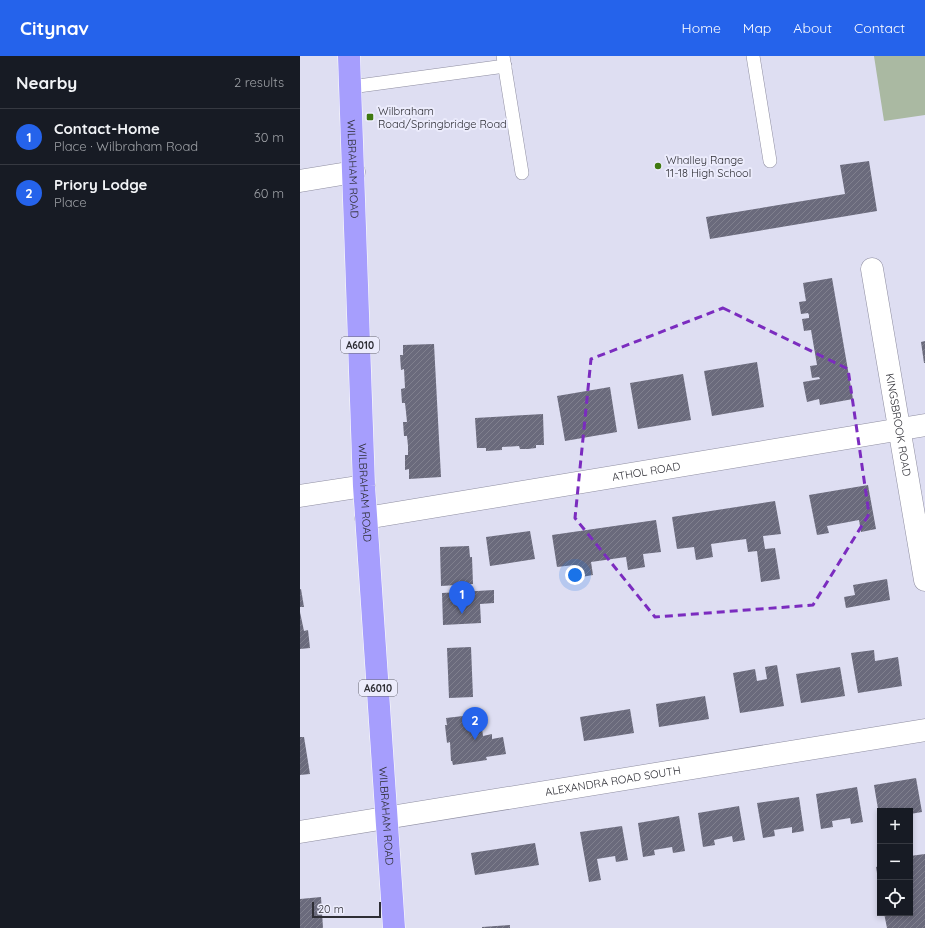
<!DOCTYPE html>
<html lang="en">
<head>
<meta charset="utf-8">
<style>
  body { margin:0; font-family:Quicksand,sans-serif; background:#20242c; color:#f1f3f6 }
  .controls { position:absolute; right:12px; bottom:12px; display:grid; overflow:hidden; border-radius:0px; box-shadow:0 2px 6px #0003 }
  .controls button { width:36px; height:36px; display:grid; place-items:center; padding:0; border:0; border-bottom:1px solid #363941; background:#171b24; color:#f1f3f6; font:20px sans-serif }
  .scale { position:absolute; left:12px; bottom:10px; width:69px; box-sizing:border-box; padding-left:4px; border:2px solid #2e2e35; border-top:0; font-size:11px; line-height:14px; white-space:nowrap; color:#2e2e35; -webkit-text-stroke:3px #ececfc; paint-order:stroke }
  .you { position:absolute; left:275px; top:519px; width:14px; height:14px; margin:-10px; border:3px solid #fff; border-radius:50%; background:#1a73e8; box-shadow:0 0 0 6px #1a73e833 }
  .badge { display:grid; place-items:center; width:26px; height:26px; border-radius:50%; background:#2563eb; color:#fff; font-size:13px; font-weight:700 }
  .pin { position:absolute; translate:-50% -33px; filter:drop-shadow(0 1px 2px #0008) }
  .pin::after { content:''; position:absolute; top:21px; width:14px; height:12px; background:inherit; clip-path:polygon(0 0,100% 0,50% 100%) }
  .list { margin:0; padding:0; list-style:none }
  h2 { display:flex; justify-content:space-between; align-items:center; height:52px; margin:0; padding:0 16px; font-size:17px }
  h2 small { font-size:13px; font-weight:400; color:#9ea1a6 }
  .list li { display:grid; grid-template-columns:26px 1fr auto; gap:12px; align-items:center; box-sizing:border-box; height:56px; padding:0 16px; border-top:1px solid #363941 }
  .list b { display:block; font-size:15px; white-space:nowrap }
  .list p { margin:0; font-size:13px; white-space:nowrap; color:#9ea1a6 }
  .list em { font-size:13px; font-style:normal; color:#9ea1a6 }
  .icon { flex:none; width:22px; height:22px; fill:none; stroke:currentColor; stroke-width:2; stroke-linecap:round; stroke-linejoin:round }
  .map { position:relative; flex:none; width:625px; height:872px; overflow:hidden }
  header { display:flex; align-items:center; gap:24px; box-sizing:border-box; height:56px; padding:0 20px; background:#2563eb; color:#fff }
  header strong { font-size:19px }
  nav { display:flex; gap:22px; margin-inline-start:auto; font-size:14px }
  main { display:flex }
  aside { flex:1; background:#171b24 }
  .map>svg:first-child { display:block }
  .grass { fill:#aab9a2 }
  .building { fill:url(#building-hatch) }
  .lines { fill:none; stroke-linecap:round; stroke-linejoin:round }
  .lane-casing { stroke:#8f8ea1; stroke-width:14 }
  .street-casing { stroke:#8f8ea1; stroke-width:23 }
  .secondary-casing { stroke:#8f8ea1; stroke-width:23 }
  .highway-casing { stroke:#fff; stroke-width:23 }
  .lane { stroke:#fff; stroke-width:13 }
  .street { stroke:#fff; stroke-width:22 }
  .secondary { stroke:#fff; stroke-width:22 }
  .highway { stroke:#a69efd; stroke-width:22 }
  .marked { fill:none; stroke:#7b2cbf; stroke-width:3; stroke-dasharray:8 5; stroke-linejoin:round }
  .poi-dot { fill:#3f7910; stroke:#ececfc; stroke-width:1.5 }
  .labels { text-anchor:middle; stroke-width:4; stroke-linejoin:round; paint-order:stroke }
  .shield { fill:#ececfc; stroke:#676771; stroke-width:1 }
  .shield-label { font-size:10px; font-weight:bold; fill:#2e2e35 }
  .poi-label { font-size:11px; fill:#2e2e35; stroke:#ececfc; text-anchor:start }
  .street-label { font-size:11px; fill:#2e2e35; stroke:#ececfc }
</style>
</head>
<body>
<header>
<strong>Citynav</strong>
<nav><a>Home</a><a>Map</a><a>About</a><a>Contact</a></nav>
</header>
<main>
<aside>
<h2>Nearby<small>2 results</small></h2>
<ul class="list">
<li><span class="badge">1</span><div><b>Contact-Home</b><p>Place · Wilbraham Road</p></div><em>30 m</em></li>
<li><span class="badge">2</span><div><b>Priory Lodge</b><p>Place</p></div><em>60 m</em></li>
</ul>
</aside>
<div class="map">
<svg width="625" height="872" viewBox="0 0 625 872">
  <defs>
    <pattern id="building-hatch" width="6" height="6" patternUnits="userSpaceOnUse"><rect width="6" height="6" fill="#6a6a7c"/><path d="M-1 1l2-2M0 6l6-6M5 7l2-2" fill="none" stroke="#80808e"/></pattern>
  </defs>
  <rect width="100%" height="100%" fill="#dedef2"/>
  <!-- grass -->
  <path class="grass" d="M 574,0 L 625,0 L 625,59 L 584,65 Z"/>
  <!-- building -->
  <g class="building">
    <path d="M 569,105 L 577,155 L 410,183 L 406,161 L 545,138 L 540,109 Z"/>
    <path d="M 532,222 L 553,343 L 520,349 L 519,343 L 507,346 L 503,326 L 520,323 L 519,321 L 512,322 L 510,310 L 517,309 L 511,274 L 504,275 L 502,263 L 509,262 L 509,259 L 508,257 L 501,258 L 499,246 L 506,245 L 503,227 Z"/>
    <path d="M 625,285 L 625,307 L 624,307 L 621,286 Z"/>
    <path d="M 134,288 L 141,421 L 109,423 L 109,413 L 105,414 L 105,399 L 108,399 L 108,390 L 107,380 L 104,380 L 103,366 L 107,366 L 106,356 L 105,347 L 102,347 L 101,333 L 105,332 L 104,313 L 101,314 L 100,299 L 103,299 L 103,289 Z"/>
    <path d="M 457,306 L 464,351 L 412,360 L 404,315 Z"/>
    <path d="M 383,318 L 391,364 L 338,373 L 330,327 Z"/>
    <path d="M 310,331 L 317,376 L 265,385 L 257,340 Z"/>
    <path d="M 243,358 L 244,389 L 236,389 L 236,392 L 228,393 L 220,393 L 219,390 L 202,391 L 202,394 L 186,395 L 186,392 L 177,392 L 175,362 Z"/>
    <path d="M 568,429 L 576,473 L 561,476 L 559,464 L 527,470 L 529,477 L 517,479 L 509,439 Z"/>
    <path d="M 475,445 L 481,478 L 463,480 L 465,493 L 475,492 L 480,523 L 461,526 L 457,495 L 448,496 L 446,483 L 411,488 L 413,501 L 396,504 L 394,491 L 377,493 L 372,461 Z"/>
    <path d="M 356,464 L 361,496 L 343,498 L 345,511 L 328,514 L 326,501 L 291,506 L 293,519 L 276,522 L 274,509 L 257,511 L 252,479 Z"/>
    <path d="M 230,475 L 235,503 L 190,510 L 186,481 Z"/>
    <path d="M 169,490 L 170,501 L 172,501 L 173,528 L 141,530 L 140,491 Z"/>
    <path d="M 587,523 L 590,544 L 546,552 L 544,541 L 555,539 L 553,529 Z"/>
    <path d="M 0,533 L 1,533 L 4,551 L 0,551 Z"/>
    <path d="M 194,534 L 194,547 L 180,548 L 181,567 L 143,569 L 142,537 Z"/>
    <path d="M 0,556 L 4,575 L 8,574 L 10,592 L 0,593 Z"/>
    <path d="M 171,591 L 173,641 L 149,642 L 147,592 Z"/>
    <path d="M 574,594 L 575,605 L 598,601 L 602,630 L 558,637 L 551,597 Z"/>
    <path d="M 477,609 L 484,650 L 440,657 L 433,617 L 455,613 L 457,625 L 467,623 L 465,611 Z"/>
    <path d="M 540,611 L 545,640 L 501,647 L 496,618 Z"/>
    <path d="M 405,640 L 409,663 L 359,671 L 356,648 Z"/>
    <path d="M 330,653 L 334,677 L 284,685 L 280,661 Z"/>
    <path d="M 180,658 L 183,680 L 192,678 L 192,683 L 203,681 L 206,698 L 186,701 L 187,704 L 153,709 L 152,705 L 151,705 L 150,686 L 147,687 L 145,669 L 147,669 L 146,662 Z"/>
    <path d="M 0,681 L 4,681 L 10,718 L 0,719 Z"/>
    <path d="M 616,722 L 622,756 L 610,758 L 609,753 L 594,755 L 580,755 L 579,759 L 574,729 Z"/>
    <path d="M 557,731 L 563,766 L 551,768 L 550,762 L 532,765 L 533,771 L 521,773 L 516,738 Z"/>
    <path d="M 499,741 L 504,775 L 492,777 L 492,771 L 474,774 L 475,780 L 463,782 L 457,747 Z"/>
    <path d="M 439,750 L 445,784 L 433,786 L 432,780 L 414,784 L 415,789 L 403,791 L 398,757 Z"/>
    <path d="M 379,760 L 385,795 L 373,797 L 372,791 L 354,794 L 355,799 L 343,801 L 338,767 Z"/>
    <path d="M 322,770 L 328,804 L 316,806 L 315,800 L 297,803 L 301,824 L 289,826 L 280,776 Z"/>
    <path d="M 235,787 L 239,809 L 175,819 L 171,797 Z"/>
    <path d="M 625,798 L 625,872 L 587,872 L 584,857 L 610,857 L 610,800 Z"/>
    <path d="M 580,810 L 580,829 L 579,829 L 576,811 Z"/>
    <path d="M 21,841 L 23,872 L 0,872 L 0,843 Z"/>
    <path d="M 210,869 L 210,872 L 182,872 L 182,871 Z"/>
  </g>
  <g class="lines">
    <!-- lane casing -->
    <g class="lane-casing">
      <g id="lane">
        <path d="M 203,0 L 222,117"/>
        <path d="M 453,0 L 470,105"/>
        <path d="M 51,31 L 205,10"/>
      </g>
    </g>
    <!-- street casing -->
    <g class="street-casing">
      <g id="street">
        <path d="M 0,125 L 54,116"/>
        <path id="s1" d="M 572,213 L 625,524"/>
        <path d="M 0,440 L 64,430"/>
        <path id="s2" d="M 66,462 L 625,369"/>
      </g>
    </g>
    <!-- secondary casing -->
    <g class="secondary-casing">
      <g id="secondary">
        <path id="s3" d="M 0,776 L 625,674"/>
      </g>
    </g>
    <!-- highway casing -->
    <g class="highway-casing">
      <g id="highway">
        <path id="s4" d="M 49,0 L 64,430 L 94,872"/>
      </g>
    </g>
    <!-- lane -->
    <use href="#lane" class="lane"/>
    <!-- street -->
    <use href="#street" class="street"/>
    <!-- secondary -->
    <use href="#secondary" class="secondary"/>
    <!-- highway -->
    <use href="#highway" class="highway"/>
  </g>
  <!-- marked area -->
  <path class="marked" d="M 423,252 L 548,313 L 569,458 L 513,549 L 355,561 L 275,462 L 291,303 Z"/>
  <!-- markers -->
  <g class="poi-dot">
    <rect x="66" y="57" width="8" height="8" rx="2"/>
    <circle cx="358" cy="110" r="4"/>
  </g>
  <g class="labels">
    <!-- shield labels -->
    <g class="shield">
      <rect x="41" y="281" width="38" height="16" rx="3"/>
      <rect x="59" y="624" width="38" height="16" rx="3"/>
    </g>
    <g class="shield-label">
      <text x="60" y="293">A6010</text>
      <text x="78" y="636">A6010</text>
    </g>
    <!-- poi labels -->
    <g class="poi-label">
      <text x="78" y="59">Wilbraham<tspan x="78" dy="13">Road/Springbridge Road</tspan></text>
      <text x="366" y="108">Whalley Range<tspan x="366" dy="13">11-18 High School</tspan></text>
    </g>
    <!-- street labels -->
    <g class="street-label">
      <text dy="4" stroke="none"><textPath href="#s4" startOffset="113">WILBRAHAM ROAD</textPath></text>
      <text dy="4" stroke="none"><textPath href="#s1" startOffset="158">KINGSBROOK ROAD</textPath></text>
      <text dy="4" stroke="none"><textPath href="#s2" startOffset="284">ATHOL ROAD</textPath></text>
      <text dy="4" stroke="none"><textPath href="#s4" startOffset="437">WILBRAHAM ROAD</textPath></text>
      <text dy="4" stroke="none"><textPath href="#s3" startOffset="317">ALEXANDRA ROAD SOUTH</textPath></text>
      <text dy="4" stroke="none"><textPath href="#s4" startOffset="761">WILBRAHAM ROAD</textPath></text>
    </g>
  </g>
</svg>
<div class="controls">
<button>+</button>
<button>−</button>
<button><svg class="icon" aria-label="locate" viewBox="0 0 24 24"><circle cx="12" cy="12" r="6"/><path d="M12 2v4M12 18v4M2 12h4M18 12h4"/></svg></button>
</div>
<div class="scale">20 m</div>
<div class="you"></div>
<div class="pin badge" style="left:162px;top:558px">1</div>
<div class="pin badge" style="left:175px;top:684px">2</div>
</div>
</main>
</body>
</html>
